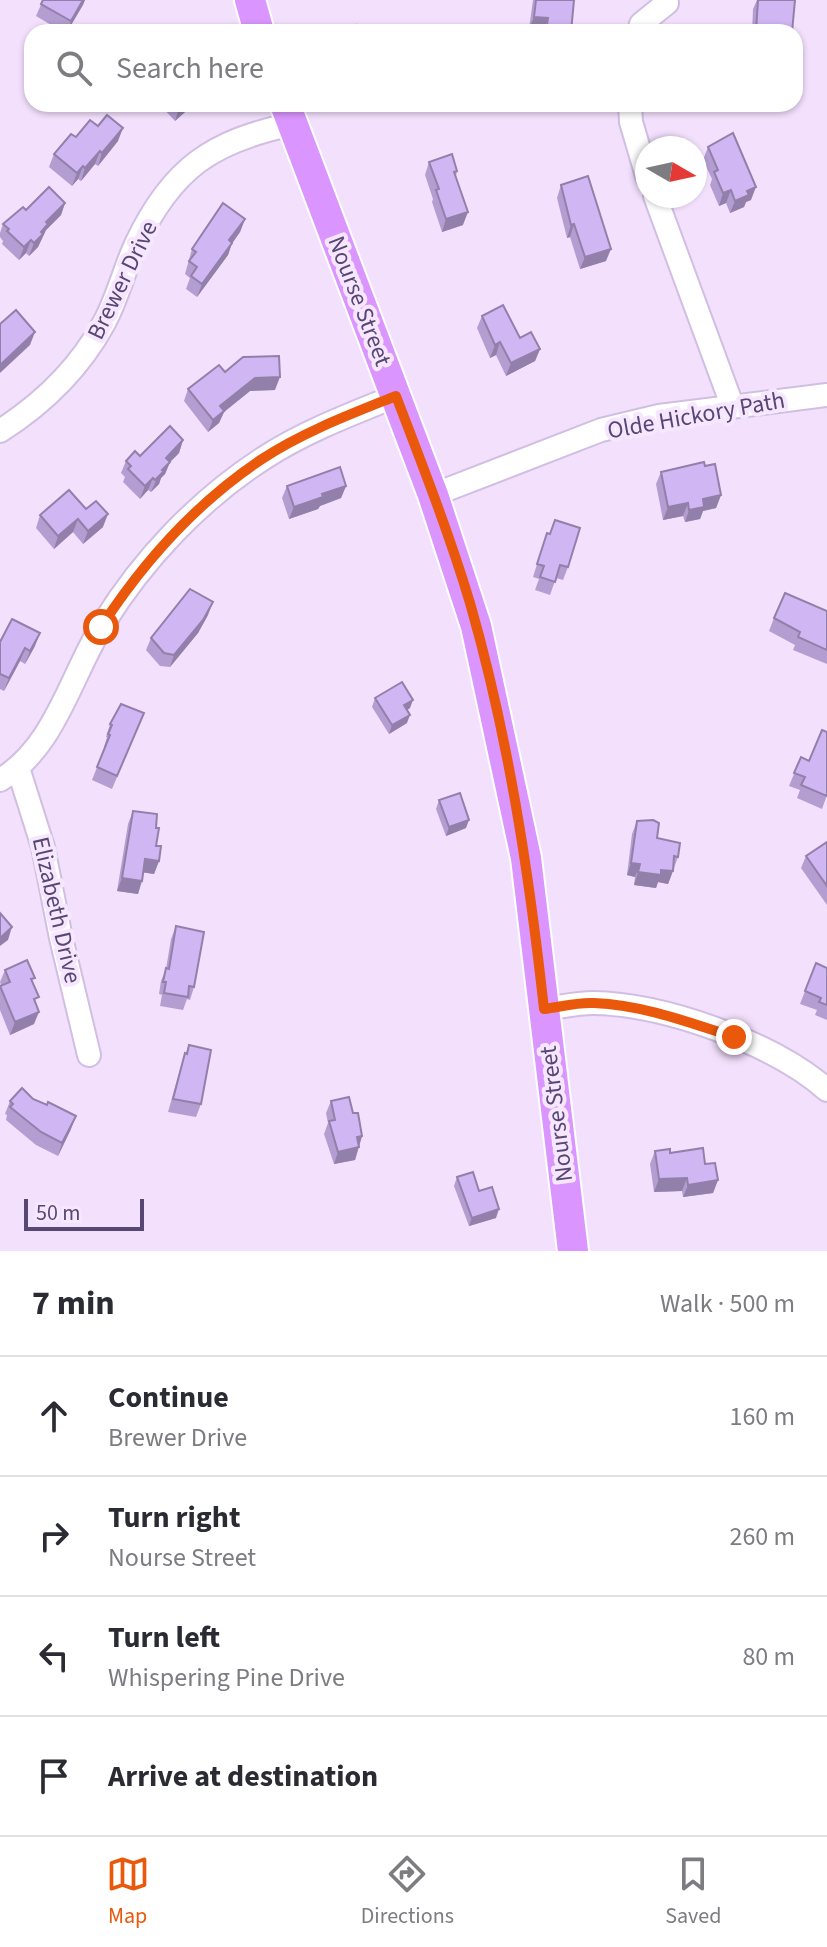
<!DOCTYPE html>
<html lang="en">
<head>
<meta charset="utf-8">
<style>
  body { margin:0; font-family:"Source Sans 3",sans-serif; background:#f7f7f7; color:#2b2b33 }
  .compass { position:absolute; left:635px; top:136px; width:72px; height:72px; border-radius:50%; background:#fff; box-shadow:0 2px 6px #0004; rotate:99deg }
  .scale { position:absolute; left:24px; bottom:20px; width:120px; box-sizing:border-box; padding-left:8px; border:4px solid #584774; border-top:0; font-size:22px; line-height:28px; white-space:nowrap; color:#584774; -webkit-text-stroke:6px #f6e7ff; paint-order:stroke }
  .stop { position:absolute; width:24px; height:24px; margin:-18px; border:6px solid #ea580c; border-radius:50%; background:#fff }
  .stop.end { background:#ea580c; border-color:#fff; box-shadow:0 2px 8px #0008 }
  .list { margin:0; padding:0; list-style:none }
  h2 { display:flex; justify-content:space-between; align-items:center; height:104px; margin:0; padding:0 32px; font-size:34px }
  h2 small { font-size:26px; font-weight:400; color:#7c7c81 }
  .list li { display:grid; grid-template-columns:52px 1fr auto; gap:24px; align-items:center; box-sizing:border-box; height:120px; padding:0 32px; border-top:2px solid #e1e1e2 }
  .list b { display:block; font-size:30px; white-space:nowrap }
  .list p { margin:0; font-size:26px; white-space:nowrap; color:#7c7c81 }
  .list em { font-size:26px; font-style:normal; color:#7c7c81 }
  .icon { flex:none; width:44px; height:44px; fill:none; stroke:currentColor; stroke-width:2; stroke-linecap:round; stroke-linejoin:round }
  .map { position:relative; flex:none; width:827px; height:1251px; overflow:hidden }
  .search { position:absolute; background:#fff; box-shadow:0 2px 6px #0004; left:24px; right:24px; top:24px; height:88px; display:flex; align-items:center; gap:20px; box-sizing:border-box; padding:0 28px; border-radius:24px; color:#7c7c81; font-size:30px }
  .sheet { height:584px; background:#fff }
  nav { display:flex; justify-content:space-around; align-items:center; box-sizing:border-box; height:112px; border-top:2px solid #e1e1e2; background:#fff; font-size:22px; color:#7c7c81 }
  nav a { display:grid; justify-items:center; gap:4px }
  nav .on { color:#ea580c }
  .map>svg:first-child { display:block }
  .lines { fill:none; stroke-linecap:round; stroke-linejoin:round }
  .minor-casing { stroke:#d1bfe3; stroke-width:26 }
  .major-casing { stroke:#fff; stroke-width:34 }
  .minor { stroke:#fff; stroke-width:22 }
  .major { stroke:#da96fe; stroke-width:30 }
  .wall { fill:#b39dd1 }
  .shaded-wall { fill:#9280aa }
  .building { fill:#d0b7f3; stroke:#9280aa; stroke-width:2 }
  .route { stroke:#ea580c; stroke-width:10 }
  .labels { text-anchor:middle; stroke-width:8; stroke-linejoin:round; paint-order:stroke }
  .street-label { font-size:24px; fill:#584774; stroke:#f6e7ff }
</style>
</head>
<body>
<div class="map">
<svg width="827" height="1251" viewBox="0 0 827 1251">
  <rect width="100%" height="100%" fill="#f3e0fd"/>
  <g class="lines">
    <!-- minor casing -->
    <g class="minor-casing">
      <g id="minor">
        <path d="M 639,32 L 641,24 L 667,3"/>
        <path d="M 630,104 L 631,122 L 647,176"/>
        <path d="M 655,196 L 732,405"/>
        <path d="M 0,431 C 44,403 79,369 104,323 C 118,297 124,270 136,244 C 172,168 212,141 293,124"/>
        <path d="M 433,495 L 601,430 L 659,416 L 827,395"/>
        <path d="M 18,768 L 43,847 L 61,938 L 89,1055"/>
        <path d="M 0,780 C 55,748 71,675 103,624 C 143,559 199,500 264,458 C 304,432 351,414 396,396"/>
        <path d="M 544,1009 C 560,1007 577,1003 593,1003 C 664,1004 774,1043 827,1090"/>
      </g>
    </g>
    <!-- major casing -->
    <g class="major-casing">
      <g id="major">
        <path d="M 250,0 L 259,32"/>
        <path d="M 285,104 L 433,495 L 476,626 L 526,858 L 573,1251"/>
      </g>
    </g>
    <!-- minor -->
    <use href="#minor" class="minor"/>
    <!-- major -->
    <use href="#major" class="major"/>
  </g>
  <!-- wall -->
  <g class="wall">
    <path d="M 43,0 L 85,0 L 67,32 L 63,32 L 36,16 Z"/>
    <path d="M 533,0 L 574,0 L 571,32 L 543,32 L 529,29 Z"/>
    <path d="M 757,0 L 795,0 L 792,32 L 752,32 L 753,9 Z"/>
    <path d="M 160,104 L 194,104 L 175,121 L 160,105 Z"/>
    <path d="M 76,137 L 118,141 L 98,166 L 95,164 L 81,181 L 78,179 L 72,186 L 49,167 L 54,154 Z"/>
    <path d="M 708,147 L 751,200 L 746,202 L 744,207 L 730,213 L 726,203 L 719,206 L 710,185 L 712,179 L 703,160 Z"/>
    <path d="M 429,162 L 457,171 L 456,176 L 463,225 L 442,232 L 432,202 L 433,199 L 425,175 Z"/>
    <path d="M 561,185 L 606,261 L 580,269 L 570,237 L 567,238 L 557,198 Z"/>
    <path d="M 65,203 L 61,215 L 46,230 L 38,247 L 29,256 L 26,253 L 19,260 L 2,244 L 3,241 L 0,237 L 0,233 L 3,224 L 26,210 Z"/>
    <path d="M 245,219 L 240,232 L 232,243 L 228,255 L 197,297 L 186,289 L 190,278 L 185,274 L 192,249 Z"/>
    <path d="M 482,316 L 540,349 L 535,361 L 506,376 L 496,355 L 490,358 L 477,328 Z"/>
    <path d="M 225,372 L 275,390 L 250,391 L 224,412 L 219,423 L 208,432 L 184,401 L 188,389 Z"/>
    <path d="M 183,440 L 179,453 L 170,462 L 165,474 L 161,478 L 159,484 L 151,492 L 148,490 L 140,499 L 123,482 L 125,477 L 121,473 L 126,461 Z"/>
    <path d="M 705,466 L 721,495 L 716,508 L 703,511 L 700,519 L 685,522 L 683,516 L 663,520 L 656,484 L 661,472 Z"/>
    <path d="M 287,486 L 346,486 L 341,498 L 320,506 L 318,509 L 289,519 L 282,498 Z"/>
    <path d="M 86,509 L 103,527 L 83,544 L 73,532 L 54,549 L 36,528 L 40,515 Z"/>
    <path d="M 547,533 L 568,567 L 563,580 L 556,578 L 550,595 L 535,590 L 539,579 L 533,577 Z"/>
    <path d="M 827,611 L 827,664 L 793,650 L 795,645 L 769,631 L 774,618 Z"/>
    <path d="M 208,615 L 198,633 L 170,667 L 160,666 L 146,650 L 151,638 Z"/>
    <path d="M 0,642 L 35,646 L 25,664 L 20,661 L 4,691 L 0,689 Z"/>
    <path d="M 375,698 L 410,708 L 407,710 L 407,723 L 389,734 L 372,707 Z"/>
    <path d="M 144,713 L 112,789 L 92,780 L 105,747 L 104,747 L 107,737 L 106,737 L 110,724 Z"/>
    <path d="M 801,757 L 827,795 L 822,809 L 797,798 L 800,790 L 789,786 Z"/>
    <path d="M 439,800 L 466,828 L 446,836 L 436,809 Z"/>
    <path d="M 133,811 L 156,828 L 156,846 L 159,861 L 154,874 L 143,872 L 138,894 L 117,891 L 128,824 Z"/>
    <path d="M 637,821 L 678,857 L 668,884 L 658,882 L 656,888 L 634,885 L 635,877 L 627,875 L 632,834 Z"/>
    <path d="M 827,842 L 827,905 L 801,868 L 806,856 Z"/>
    <path d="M 176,926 L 194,987 L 190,1000 L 187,999 L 183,1010 L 160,1006 L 162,995 L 159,994 L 161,981 L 166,969 L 171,939 Z"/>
    <path d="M 816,963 L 827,968 L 827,1020 L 815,1015 L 817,1010 L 800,1004 Z"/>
    <path d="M 5,970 L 33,983 L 36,1005 L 34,1024 L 10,1035 L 0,1010 L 0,986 L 1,985 L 0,982 Z"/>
    <path d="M 189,1045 L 201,1104 L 196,1117 L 168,1112 L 181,1066 Z"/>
    <path d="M 33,1099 L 71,1129 L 58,1156 L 36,1145 L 6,1120 L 7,1115 L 5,1114 L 10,1101 Z"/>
    <path d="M 331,1101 L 353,1113 L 362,1136 L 355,1160 L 334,1164 L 324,1134 L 328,1123 L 326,1113 Z"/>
    <path d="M 655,1151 L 670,1153 L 705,1164 L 718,1180 L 713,1193 L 683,1197 L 682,1191 L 654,1192 L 650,1164 Z"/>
    <path d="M 457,1177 L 496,1218 L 469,1226 L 454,1186 Z"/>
  </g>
  <!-- shaded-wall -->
  <g class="shaded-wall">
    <path d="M 83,0 L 85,0 L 83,5 L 67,32 L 71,21 Z"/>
    <path d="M 534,17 L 548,18 L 543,31 L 529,29 Z"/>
    <path d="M 184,104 L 194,104 L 175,121 L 179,108 Z"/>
    <path d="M 123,128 L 118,141 L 98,166 L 102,153 Z"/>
    <path d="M 100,151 L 95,164 L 81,181 L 85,168 Z"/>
    <path d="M 83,166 L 78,179 L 72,186 L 77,173 Z"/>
    <path d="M 756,187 L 751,200 L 746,202 L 744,207 L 730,213 L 735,201 L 747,191 Z"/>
    <path d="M 731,190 L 726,203 L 719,206 L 723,193 Z"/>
    <path d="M 65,203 L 61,215 L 46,230 L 38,247 L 29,256 L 34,243 L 46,222 Z"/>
    <path d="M 468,212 L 463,225 L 442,232 L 446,219 Z"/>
    <path d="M 245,219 L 240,232 L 229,248 L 232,243 L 228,255 L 197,297 L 202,284 L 229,240 Z"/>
    <path d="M 574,224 L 570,237 L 567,238 L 571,225 Z"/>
    <path d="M 31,240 L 26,253 L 19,260 L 24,247 Z"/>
    <path d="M 611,249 L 606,261 L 580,269 L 585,257 Z"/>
    <path d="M 35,332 L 30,345 L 0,373 L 0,365 Z"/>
    <path d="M 500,342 L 496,355 L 490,358 L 495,345 Z"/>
    <path d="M 540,349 L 535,361 L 506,376 L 511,363 Z"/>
    <path d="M 280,377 L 275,390 L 250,391 L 224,412 L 219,423 L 208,432 L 213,420 L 220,406 L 255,378 Z"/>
    <path d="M 183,440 L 179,453 L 170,462 L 165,474 L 161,478 L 159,484 L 151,492 L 166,458 Z"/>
    <path d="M 153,478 L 148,490 L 140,499 L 145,486 Z"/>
    <path d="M 346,486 L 341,498 L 320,506 L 318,509 L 289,519 L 294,507 L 322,494 Z"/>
    <path d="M 721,495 L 716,508 L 703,511 L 700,519 L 685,522 L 689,510 L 703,499 Z"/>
    <path d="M 688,503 L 683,516 L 663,520 L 668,507 Z"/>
    <path d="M 108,514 L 103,527 L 83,544 L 88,531 Z"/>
    <path d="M 78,519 L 73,532 L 54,549 L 58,536 Z"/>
    <path d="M 213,602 L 208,615 L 198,633 L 170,667 L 174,655 Z"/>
    <path d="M 40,633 L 35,646 L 25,664 L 30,651 Z"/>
    <path d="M 25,648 L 20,661 L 4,691 L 9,678 Z"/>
    <path d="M 413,700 L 410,708 L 401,714 L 404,705 Z"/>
    <path d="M 410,715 L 407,723 L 389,734 L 392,725 Z"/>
    <path d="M 469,820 L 466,828 L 446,836 L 449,827 Z"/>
    <path d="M 145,859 L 159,861 L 154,874 L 140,872 Z"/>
    <path d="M 631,863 L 640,864 L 635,877 L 627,875 Z"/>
    <path d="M 661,870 L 673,871 L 668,884 L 658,882 L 656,888 L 634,885 L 638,872 Z"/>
    <path d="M 122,878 L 142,881 L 138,894 L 117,891 Z"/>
    <path d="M 12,927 L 8,940 L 0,946 L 0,938 Z"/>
    <path d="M 39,1012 L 34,1024 L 10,1035 L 15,1022 Z"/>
    <path d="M 76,1116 L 71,1129 L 58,1156 L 62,1143 Z"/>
    <path d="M 362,1136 L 355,1160 L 334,1164 L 338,1152 L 357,1137 Z"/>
    <path d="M 687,1178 L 682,1191 L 654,1192 L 659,1179 Z"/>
    <path d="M 718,1180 L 713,1193 L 683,1197 L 688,1185 Z"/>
    <path d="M 499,1209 L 496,1218 L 469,1226 L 472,1218 Z"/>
  </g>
  <!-- building -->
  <g class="building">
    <path d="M 43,0 L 83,0 L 71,21 L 41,4 Z"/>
    <path d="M 536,0 L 574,0 L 571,32 L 546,32 L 548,18 L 534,17 Z"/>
    <path d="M 758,0 L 795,0 L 792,32 L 756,32 Z"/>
    <path d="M 357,25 L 367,32 L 352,32 Z"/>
    <path d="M 175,104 L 184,104 L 179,108 Z"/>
    <path d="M 107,115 L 123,128 L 102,153 L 100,151 L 85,168 L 83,166 L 77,173 L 54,154 L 71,134 L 76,137 L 90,120 L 98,126 Z"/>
    <path d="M 733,133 L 756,187 L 747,191 L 749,195 L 735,201 L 731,190 L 723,193 L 714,172 L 718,170 L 708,147 Z"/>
    <path d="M 452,154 L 457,171 L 454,172 L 468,212 L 446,219 L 436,190 L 439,189 L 429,162 Z"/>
    <path d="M 588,176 L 611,249 L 585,257 L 574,224 L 571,225 L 561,185 Z"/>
    <path d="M 49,187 L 65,203 L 46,222 L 48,224 L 41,232 L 43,234 L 34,243 L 31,240 L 24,247 L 7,231 L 9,229 L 3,224 L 23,207 L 26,210 Z"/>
    <path d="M 223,203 L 245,219 L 229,240 L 232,243 L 202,284 L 191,276 L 197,267 L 189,261 L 196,252 L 192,249 Z"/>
    <path d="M 503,305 L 520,338 L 531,332 L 540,349 L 511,363 L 500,342 L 495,345 L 482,316 Z"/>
    <path d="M 16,310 L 35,332 L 0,365 L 0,324 Z"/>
    <path d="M 279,356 L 280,377 L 255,378 L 220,406 L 224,411 L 213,420 L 188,389 L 219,365 L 225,372 L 243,357 Z"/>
    <path d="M 170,426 L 183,440 L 166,458 L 170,462 L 162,470 L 164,471 L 155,480 L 153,478 L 145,486 L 128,469 L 131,466 L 126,461 L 135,451 L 140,456 Z"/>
    <path d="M 704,462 L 705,466 L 715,464 L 721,495 L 703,499 L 704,507 L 689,510 L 688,503 L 668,507 L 661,472 Z"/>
    <path d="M 340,467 L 346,486 L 322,494 L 323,497 L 294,507 L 287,486 Z"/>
    <path d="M 69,490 L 86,509 L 96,501 L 108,514 L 88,531 L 78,519 L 58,536 L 40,515 Z"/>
    <path d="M 555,520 L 580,528 L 568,567 L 560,565 L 555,582 L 540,577 L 544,566 L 537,564 L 547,533 L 550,534 Z"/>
    <path d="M 190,589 L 213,602 L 203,620 L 174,655 L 164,653 L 151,638 Z"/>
    <path d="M 785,593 L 827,611 L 827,650 L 798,637 L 800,632 L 774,618 Z"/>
    <path d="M 12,619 L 40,633 L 30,651 L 25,648 L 9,678 L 0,674 L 0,642 Z"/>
    <path d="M 402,682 L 413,700 L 404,705 L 410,715 L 392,725 L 375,698 Z"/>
    <path d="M 121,704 L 144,713 L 117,776 L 97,767 L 110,735 L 108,734 L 112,725 L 110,724 Z"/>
    <path d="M 822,730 L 827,732 L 827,796 L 801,785 L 805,777 L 794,773 L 801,757 L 809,761 Z"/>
    <path d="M 460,793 L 469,820 L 449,827 L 439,800 Z"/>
    <path d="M 133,811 L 157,814 L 156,828 L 159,828 L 156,846 L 161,846 L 159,861 L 145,859 L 142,881 L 122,878 Z"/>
    <path d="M 653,820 L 659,823 L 657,838 L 680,843 L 678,857 L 674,856 L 673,871 L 661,870 L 661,875 L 638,872 L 640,864 L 631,863 L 637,821 Z"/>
    <path d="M 827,842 L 827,886 L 806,856 Z"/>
    <path d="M 0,913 L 12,927 L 0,938 Z"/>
    <path d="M 176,926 L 204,932 L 194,987 L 189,986 L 188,997 L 164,993 L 166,982 L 163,982 L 166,968 L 169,969 Z"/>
    <path d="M 27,960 L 35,978 L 31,979 L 39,997 L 34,999 L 39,1012 L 15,1022 L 0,986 L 10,982 L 5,970 Z"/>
    <path d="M 816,963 L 827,968 L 827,1005 L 819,1002 L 821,998 L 805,991 Z"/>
    <path d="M 189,1045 L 211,1050 L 201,1104 L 173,1099 L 185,1053 L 187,1054 Z"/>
    <path d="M 22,1088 L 33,1099 L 47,1105 L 48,1102 L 76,1116 L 62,1143 L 41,1132 L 10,1107 L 13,1104 L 10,1101 Z"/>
    <path d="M 349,1097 L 353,1113 L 358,1113 L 362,1136 L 357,1137 L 359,1147 L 338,1152 L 329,1121 L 335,1120 L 331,1101 Z"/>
    <path d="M 703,1148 L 705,1164 L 715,1163 L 718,1180 L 688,1185 L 687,1178 L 659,1179 L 655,1151 L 670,1149 L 670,1153 Z"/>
    <path d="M 473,1172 L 479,1191 L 492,1187 L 499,1209 L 472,1218 L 457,1177 Z"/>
  </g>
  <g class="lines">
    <!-- route -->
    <path class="route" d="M 101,627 C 144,561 196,503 262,459 C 303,432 351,414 396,396 C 422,464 449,533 470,603 C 508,735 529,872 544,1009 C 560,1007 577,1002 594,1003 C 643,1005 688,1022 734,1037"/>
  </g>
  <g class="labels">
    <!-- street labels -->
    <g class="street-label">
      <text transform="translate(122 280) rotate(-64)" y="8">Brewer Drive</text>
      <text transform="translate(360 301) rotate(69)" y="8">Nourse Street</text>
      <text transform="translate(696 415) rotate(-10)" y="8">Olde Hickory Path</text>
      <text transform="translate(57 910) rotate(77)" y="8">Elizabeth Drive</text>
      <text transform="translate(556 1114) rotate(-97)" y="8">Nourse Street</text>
    </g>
  </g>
</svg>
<svg class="compass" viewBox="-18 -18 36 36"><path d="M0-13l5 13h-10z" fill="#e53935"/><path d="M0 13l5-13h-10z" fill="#7c7c81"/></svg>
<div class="scale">50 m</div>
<div class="stop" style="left:101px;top:627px"></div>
<div class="stop end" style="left:734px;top:1037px"></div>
<div class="search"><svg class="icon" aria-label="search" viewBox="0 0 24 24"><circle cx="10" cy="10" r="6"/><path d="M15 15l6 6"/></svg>Search here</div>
</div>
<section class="sheet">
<h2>7 min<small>Walk · 500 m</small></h2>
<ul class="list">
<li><svg class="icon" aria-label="ahead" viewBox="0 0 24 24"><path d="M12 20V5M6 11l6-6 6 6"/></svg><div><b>Continue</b><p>Brewer Drive</p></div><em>160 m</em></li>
<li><svg class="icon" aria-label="right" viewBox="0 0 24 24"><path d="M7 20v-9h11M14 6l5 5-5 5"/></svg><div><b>Turn right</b><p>Nourse Street</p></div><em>260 m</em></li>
<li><svg class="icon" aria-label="left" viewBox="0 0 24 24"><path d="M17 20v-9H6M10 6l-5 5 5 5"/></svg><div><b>Turn left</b><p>Whispering Pine Drive</p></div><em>80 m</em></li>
<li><svg class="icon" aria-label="arrive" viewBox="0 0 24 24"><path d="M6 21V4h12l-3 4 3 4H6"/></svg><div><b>Arrive at destination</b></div></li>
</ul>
</section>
<nav>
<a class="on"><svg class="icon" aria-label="map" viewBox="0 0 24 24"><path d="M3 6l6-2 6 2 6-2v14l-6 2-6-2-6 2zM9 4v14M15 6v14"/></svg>Map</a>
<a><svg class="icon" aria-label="directions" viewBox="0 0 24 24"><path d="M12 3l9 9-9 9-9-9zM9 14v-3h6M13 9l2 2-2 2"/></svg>Directions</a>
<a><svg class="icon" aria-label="saved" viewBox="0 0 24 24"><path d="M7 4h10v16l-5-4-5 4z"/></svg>Saved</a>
</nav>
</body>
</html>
